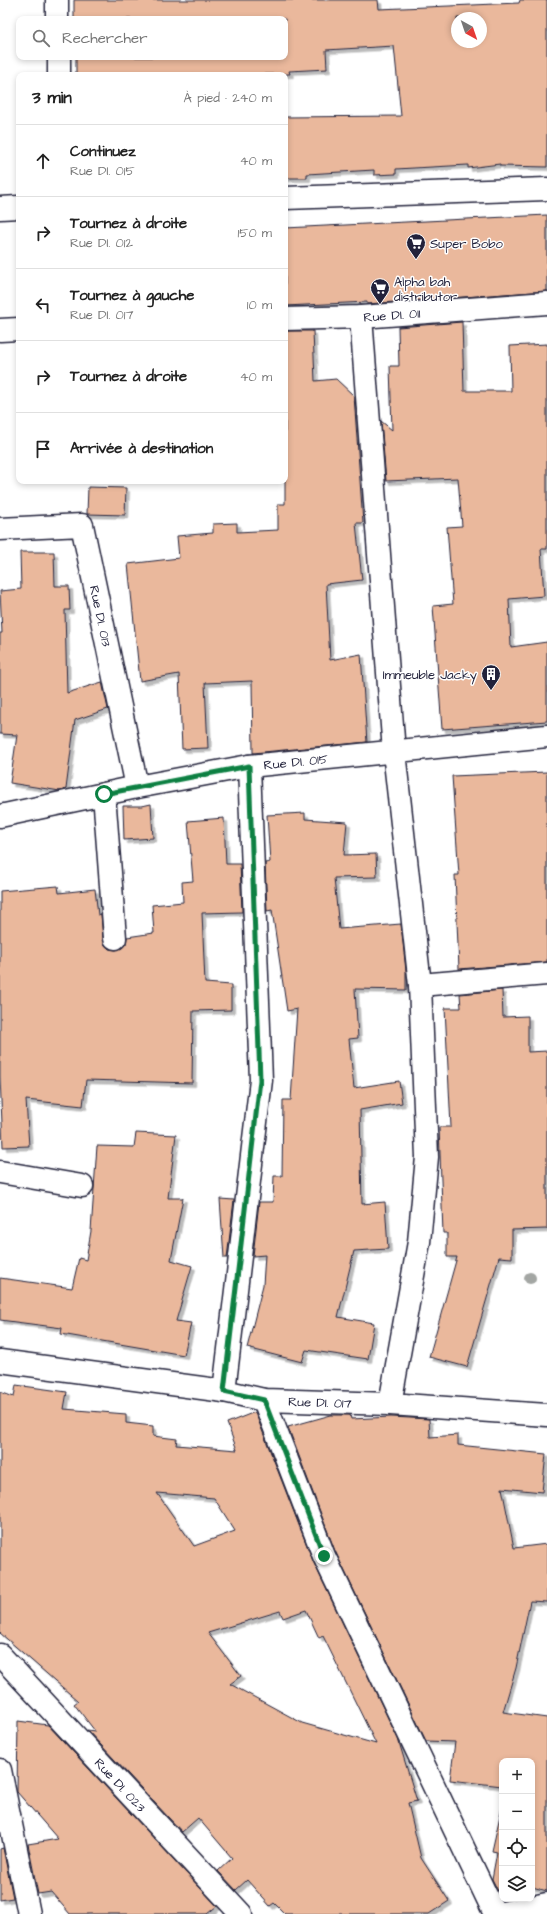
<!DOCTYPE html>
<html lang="fr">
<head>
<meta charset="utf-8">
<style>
  body { margin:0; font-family:"Architects Daughter",sans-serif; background:#f6f6f6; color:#222 }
  .controls { position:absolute; right:12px; bottom:12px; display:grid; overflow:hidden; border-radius:8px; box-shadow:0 2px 6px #0003 }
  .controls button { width:36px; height:36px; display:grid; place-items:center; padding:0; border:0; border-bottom:1px solid #e0e0e0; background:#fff; color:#222; font:20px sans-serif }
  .compass { position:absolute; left:451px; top:12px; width:36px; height:36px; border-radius:50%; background:#fff; box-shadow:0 2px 6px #0003; rotate:140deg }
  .stop { position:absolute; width:12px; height:12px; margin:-9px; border:3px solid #0b8043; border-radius:50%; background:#fff }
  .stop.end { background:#0b8043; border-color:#fff; box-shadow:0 1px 4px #0008 }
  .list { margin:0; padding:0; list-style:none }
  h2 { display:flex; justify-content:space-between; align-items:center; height:52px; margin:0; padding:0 16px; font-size:17px }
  h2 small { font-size:13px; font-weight:400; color:#767676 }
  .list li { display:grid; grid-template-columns:26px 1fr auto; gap:12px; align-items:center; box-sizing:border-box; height:72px; padding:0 16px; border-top:1px solid #e0e0e0 }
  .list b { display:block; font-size:15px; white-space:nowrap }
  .list p { margin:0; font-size:13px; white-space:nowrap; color:#767676 }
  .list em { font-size:13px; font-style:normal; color:#767676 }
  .icon { flex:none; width:22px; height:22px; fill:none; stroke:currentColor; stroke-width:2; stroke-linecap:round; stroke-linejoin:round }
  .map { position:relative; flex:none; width:547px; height:1914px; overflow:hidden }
  .search { position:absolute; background:#fff; box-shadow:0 2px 6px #0003; left:16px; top:16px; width:272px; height:44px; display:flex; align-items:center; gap:10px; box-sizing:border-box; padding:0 14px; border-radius:8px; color:#767676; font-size:15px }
  .panel { position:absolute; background:#fff; box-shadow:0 2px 6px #0003; left:16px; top:72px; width:272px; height:412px; border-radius:8px }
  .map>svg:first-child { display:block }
  .building { fill:#eab89c; stroke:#22223b; fill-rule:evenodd; filter:url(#shadow) }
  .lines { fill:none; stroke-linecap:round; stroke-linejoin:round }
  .minor-casing { stroke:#22223b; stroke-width:25 }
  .minor { stroke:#fff; stroke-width:22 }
  .tree { fill:#a3a6a3 }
  .route { stroke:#0b8043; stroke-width:5 }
  .labels { text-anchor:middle; stroke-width:3; stroke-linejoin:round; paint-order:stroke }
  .poi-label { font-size:13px; fill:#22223b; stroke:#fff; text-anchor:start }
  .street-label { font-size:13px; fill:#22223b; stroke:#fff }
</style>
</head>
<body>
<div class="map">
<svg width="547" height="1914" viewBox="0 0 547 1914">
  <defs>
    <filter id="shadow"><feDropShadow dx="3.5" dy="3.5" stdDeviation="0" flood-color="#0004"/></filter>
  </defs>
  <rect width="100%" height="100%" fill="#fff"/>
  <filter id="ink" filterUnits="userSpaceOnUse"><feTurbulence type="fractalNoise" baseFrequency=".025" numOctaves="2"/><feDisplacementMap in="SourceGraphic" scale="8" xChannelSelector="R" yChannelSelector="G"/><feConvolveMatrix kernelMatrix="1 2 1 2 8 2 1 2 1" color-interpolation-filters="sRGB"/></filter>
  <g filter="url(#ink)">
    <!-- building -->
    <g class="building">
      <path d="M 74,0 L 378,0 L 379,9 L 519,3 L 520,0 L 547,0 L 547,167 L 500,166 L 500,164 L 468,168 L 468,165 L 396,169 L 396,174 L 374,175 L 374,170 L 307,174 L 307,178 L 285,178 L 285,117 L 401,116 L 394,46 L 326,50 L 327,69 L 289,71 L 290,74 L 76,75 L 76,57 L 285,57 L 285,19 L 74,19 ZM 457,18 L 481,18 L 481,42 L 457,42 Z"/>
      <path d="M 547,215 L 547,291 L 367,304 L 367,302 L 285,306 L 285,228 Z"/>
      <path d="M 462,322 L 464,391 L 511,391 L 510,346 L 547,344 L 547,549 L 541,549 L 544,596 L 509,599 L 511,647 L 547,642 L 547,721 L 442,729 L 433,606 L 453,604 L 447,527 L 462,526 L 458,478 L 386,481 L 381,421 L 392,430 L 390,366 L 399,366 L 398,327 Z"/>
      <path d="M 285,331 L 313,331 L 315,381 L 336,379 L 354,396 L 363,523 L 356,523 L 362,580 L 326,584 L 330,660 L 361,654 L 367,742 L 253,753 L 252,681 L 205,683 L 208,748 L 182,749 L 179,674 L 140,681 L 128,564 L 179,558 L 177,536 L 213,533 L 213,524 L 237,523 L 237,532 L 278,530 L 278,504 L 285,504 Z"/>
      <path d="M 88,487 L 126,488 L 125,515 L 87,514 Z"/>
      <path d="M 20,552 L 54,552 L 55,586 L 69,586 L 70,610 L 65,610 L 67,693 L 102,682 L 108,709 L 75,720 L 66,789 L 60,791 L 10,783 L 17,735 L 0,734 L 0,633 L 2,633 L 0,591 L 21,589 Z"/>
      <path d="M 547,772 L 547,962 L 459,969 L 455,875 L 459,875 L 452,776 Z"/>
      <path d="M 151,804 L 153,838 L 124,840 L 123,806 L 142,806 Z"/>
      <path d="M 305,813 L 305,819 L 347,822 L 344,855 L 376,854 L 377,877 L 334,878 L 339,929 L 401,924 L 406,971 L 406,990 L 355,989 L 358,1038 L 349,1039 L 354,1088 L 399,1081 L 402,1103 L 360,1110 L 362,1204 L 385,1202 L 388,1249 L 354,1251 L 338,1317 L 374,1323 L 368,1359 L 306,1350 L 302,1362 L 247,1348 L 263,1285 L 265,1255 L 253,1256 L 259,1202 L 273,1202 L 274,1176 L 282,1176 L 283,1100 L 291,1100 L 297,1009 L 287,1011 L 272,910 L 267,911 L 265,863 L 270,862 L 267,815 Z"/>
      <path d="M 224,818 L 226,864 L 240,864 L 242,912 L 202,913 L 205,983 L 231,985 L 231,1010 L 193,1011 L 192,1083 L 86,1080 L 83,1106 L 26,1100 L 29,1146 L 3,1147 L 0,1077 L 0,891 L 58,886 L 59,893 L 95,889 L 98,915 L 101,914 L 103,939 L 105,945 L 109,949 L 116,950 L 122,948 L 126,944 L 127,937 L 154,933 L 152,905 L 183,902 L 182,882 L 193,881 L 188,821 Z"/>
      <path d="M 502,990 L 503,1017 L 528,1016 L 528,1052 L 547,1051 L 547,1229 L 512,1230 L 512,1258 L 499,1257 L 467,1367 L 429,1357 L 457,1257 L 447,1257 L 447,1233 L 443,1233 L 439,1127 L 451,1127 L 445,1008 L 461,1008 L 460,994 Z"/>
      <path d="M 136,1133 L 176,1135 L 168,1198 L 183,1198 L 171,1260 L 192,1266 L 176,1321 L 191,1323 L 184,1355 L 61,1334 L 62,1328 L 0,1320 L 0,1278 L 72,1288 L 79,1258 L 86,1260 L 91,1231 L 97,1146 L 134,1147 Z"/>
      <path d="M 220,1199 L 234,1200 L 227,1258 L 224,1258 Z"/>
      <path d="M 16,1385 L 67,1392 L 64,1409 L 126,1414 L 126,1423 L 153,1426 L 153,1436 L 177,1439 L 176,1445 L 237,1450 L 227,1423 L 255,1412 L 313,1561 L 398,1739 L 417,1801 L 408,1803 L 421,1858 L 449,1901 L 429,1914 L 285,1914 L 274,1903 L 270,1906 L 247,1880 L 236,1890 L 218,1871 L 232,1858 L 198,1818 L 182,1832 L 87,1730 L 95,1731 L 74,1704 L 78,1701 L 0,1633 L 0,1392 L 14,1397 ZM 157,1493 L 214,1498 L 235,1531 L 194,1546 ZM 306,1610 L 319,1638 L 323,1636 L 376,1744 L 302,1723 L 230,1684 L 241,1676 L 208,1633 L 280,1611 L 283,1618 Z"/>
      <path d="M 331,1415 L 350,1415 L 351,1419 L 391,1417 L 429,1419 L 430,1437 L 458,1435 L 458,1445 L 546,1454 L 542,1492 L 502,1488 L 514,1548 L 547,1544 L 547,1602 L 530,1601 L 516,1668 L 503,1712 L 547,1718 L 547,1891 L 532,1887 L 532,1761 L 502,1761 L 502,1786 L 450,1780 L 455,1742 L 426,1741 L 335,1551 L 288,1427 Z"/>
      <path d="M 18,1721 L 48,1725 L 217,1906 L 207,1914 L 70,1914 L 51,1892 L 38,1894 L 28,1844 L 58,1839 L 17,1792 Z"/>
      <path d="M 502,1807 L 502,1891 L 498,1891 L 492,1879 L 497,1852 L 492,1851 Z"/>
      <path d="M 3,1848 L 13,1898 L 0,1900 L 0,1849 Z"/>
    </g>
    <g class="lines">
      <!-- minor casing -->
      <g class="minor-casing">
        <g id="minor">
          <path d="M 57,0 L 57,19"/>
          <path d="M 59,57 L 59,75"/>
          <path d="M 285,198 L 547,189"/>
          <path d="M 0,208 L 19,207"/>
          <path d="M 361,317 L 394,752 L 420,985 L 427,1157 L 419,1242 L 390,1404"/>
          <path id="s1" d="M 285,319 L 361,317 L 547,303"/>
          <path d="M 0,330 L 19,329"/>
          <path id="s2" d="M 0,529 L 82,525 L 137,787"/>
          <path d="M 104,794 L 115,938"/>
          <path id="s3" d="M 0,816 L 137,787 L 249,766 L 547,736"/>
          <path d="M 420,985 L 547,974"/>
          <path d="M 0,1172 L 82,1186"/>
          <path id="s4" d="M 0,1361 L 224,1391 L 264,1400 L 390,1404 L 547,1415"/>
          <path d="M 224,1391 L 261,1080 L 249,766"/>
          <path d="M 264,1400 L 324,1556 L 495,1914"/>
          <path id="s5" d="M 0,1655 L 241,1914"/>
          <path d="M 0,1770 L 29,1914"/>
          <path d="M 497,1914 L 547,1904"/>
        </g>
      </g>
      <!-- minor -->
      <use href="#minor" class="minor"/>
    </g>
    <!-- trees -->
    <circle class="tree" cx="530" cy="1278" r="6"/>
  </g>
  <g class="lines" filter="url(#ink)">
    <!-- route -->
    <path class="route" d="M 104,794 L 249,766 L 260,1080 L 224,1391 L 264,1400 L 324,1556"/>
  </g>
  <!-- icons -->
  <defs>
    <g id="supermarket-pin" transform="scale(1)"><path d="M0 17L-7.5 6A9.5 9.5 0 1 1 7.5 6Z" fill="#22223b" stroke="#fff"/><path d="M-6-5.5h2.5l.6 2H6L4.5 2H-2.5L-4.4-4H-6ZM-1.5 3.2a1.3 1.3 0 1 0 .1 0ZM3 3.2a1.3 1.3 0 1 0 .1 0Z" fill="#fff"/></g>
    <g id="building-pin" transform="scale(1)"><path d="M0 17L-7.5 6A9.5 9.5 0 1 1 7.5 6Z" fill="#22223b" stroke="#fff"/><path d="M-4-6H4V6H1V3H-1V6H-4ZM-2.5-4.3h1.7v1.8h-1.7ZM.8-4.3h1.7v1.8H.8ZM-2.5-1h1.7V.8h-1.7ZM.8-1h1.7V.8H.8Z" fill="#fff"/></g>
  </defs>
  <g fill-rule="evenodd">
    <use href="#supermarket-pin" x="416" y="243"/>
    <use href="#supermarket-pin" x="380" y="288"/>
    <use href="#building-pin" x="491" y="674"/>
  </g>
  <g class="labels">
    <!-- poi labels -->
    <g class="poi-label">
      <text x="430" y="248">Super Bobo</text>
      <text x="394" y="286">Alpha bah<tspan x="394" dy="15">distributor</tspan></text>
      <text x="477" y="679" text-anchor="end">Immeuble Jacky</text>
    </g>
    <!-- street labels -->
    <g class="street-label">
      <text dy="5" stroke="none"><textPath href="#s1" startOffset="107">Rue DI. 011</textPath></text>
      <text dy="5" stroke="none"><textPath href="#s2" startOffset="175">Rue DI. 013</textPath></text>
      <text dy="5" stroke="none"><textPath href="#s3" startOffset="301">Rue DI. 015</textPath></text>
      <text dy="5" stroke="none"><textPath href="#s4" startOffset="323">Rue DI. 017</textPath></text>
      <text dy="5" stroke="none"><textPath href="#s5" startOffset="177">Rue DI. 023</textPath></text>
    </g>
  </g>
</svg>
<div class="controls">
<button>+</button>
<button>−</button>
<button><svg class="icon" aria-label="locate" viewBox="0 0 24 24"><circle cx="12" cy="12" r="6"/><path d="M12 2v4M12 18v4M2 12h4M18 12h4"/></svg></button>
<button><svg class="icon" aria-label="layers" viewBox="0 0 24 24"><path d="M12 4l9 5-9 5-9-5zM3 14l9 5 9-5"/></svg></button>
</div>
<svg class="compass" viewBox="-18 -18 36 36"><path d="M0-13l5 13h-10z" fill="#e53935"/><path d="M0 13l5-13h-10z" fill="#767676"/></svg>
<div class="stop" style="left:104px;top:794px"></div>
<div class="stop end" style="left:324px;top:1556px"></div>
<div class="search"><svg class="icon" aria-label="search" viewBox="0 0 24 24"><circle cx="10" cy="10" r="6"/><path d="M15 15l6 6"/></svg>Rechercher</div>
<section class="panel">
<h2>3 min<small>À pied · 240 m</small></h2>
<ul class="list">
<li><svg class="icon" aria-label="ahead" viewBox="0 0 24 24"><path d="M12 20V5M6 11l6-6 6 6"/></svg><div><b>Continuez</b><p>Rue DI. 015</p></div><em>40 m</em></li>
<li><svg class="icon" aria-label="right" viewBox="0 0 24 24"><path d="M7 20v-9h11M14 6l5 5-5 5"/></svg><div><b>Tournez à droite</b><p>Rue DI. 012</p></div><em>150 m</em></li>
<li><svg class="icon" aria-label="left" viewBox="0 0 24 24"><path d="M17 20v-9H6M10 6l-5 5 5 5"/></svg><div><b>Tournez à gauche</b><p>Rue DI. 017</p></div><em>10 m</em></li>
<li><svg class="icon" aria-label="right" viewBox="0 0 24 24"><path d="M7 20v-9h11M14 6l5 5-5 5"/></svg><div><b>Tournez à droite</b></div><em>40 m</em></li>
<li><svg class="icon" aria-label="arrive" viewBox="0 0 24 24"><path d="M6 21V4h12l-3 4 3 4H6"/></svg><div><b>Arrivée à destination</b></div></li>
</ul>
</section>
</div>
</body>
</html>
